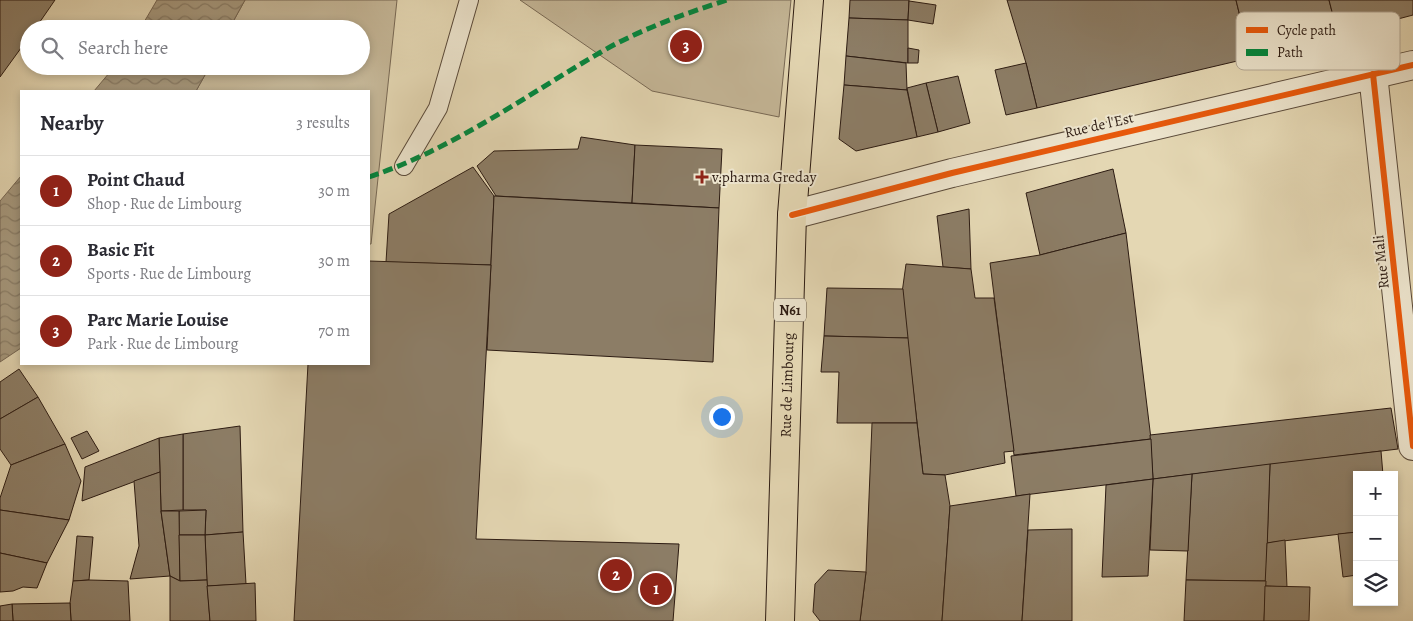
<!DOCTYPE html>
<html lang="en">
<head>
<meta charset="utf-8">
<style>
  body { margin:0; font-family:Alegreya,serif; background:#f2f2f3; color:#2b2b33 }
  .controls { position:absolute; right:15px; bottom:15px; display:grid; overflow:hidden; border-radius:0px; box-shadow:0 2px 8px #0003 }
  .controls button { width:45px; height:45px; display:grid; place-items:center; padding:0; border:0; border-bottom:1px solid #e1e1e2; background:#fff; color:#2b2b33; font:25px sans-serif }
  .you { position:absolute; left:721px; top:416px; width:18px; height:18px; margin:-12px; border:4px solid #fff; border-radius:50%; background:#1a73e8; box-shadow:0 0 0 8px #1a73e833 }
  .badge { display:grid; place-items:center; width:32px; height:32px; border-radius:50%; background:#8f2418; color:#fff; font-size:16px; font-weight:700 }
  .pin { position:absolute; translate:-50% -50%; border:2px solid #fff; box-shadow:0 1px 5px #0006 }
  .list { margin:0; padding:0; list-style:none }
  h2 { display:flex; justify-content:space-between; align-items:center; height:65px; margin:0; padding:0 20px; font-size:21px }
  h2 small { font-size:16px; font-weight:400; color:#7c7c81 }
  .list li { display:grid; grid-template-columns:32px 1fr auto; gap:15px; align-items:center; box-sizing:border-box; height:70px; padding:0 20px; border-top:1px solid #e1e1e2 }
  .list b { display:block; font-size:19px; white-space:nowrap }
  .list p { margin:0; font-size:16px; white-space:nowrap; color:#7c7c81 }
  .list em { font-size:16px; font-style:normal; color:#7c7c81 }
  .icon { flex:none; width:28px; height:28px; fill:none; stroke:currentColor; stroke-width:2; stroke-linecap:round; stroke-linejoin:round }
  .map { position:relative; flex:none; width:1413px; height:621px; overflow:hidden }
  .search { position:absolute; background:#fff; box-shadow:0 2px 8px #0003; left:20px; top:20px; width:350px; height:55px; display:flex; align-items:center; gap:12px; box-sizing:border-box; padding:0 18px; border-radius:28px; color:#7c7c81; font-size:19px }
  .panel { position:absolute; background:#fff; box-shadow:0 2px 8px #0003; left:20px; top:90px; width:350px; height:275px; border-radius:0px }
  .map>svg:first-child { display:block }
  .park { fill:#c5b798; stroke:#786955 }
  .water { fill:url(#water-waves); stroke:#756552 }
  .building { fill:#8c7d66; stroke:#2c1b12 }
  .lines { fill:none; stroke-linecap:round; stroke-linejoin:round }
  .service-casing { stroke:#5a4a3a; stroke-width:20 }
  .minor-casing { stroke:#5a4a3a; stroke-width:30 }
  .primary-casing { stroke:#2c1b12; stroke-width:30 }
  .service { stroke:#ede5ce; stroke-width:18 }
  .minor { stroke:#ede5ce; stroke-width:28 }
  .primary { stroke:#e4d7b3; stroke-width:28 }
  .quiet { stroke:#00873e; stroke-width:5; stroke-dasharray:10 5; stroke-linecap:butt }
  .cycleway-casing { stroke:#ede5ce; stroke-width:9 }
  .cycleway { stroke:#e8590c; stroke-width:6 }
  .poi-dot { fill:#8f2418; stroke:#ede5ce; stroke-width:2 }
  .labels { text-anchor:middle; stroke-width:4; stroke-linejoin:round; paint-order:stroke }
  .shield { fill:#ede5ce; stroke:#66584a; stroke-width:1 }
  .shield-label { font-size:14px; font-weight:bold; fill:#2c1b12 }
  .street-label { font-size:15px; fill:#2c1b12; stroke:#ede5ce }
  .poi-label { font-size:15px; fill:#2c1b12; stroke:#ede5ce; text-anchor:start }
  .key { fill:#ede5ce; stroke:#b3a896; stroke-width:1 }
  .key-label { font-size:14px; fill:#2c1b12 }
</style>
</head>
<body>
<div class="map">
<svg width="1413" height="621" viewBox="0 0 1413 621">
  <defs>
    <pattern id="water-waves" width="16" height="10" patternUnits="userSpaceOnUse" patternTransform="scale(1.25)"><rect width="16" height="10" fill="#a5977c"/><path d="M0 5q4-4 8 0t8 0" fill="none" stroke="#877a64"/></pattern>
  </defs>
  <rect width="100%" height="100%" fill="#e4d7b3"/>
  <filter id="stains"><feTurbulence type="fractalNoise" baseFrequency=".004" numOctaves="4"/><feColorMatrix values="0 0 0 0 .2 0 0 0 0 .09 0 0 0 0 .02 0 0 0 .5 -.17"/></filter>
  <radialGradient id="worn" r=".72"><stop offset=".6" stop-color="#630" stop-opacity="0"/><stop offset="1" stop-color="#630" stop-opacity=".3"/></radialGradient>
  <!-- park -->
  <g class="park">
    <path d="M 245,0 L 397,0 L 371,244 L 369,244 L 369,91 L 196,91 L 210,66 L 361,66 L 361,29 L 229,29 Z"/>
    <path d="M 520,0 L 791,0 L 779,117 L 652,91 Z"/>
  </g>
  <!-- water -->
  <g class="water">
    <path d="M 157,0 L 245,0 L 229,29 L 140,29 Z"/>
    <path d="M 115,66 L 210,66 L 196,91 L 94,91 Z"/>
    <path d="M 21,176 L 21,348 L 0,362 L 0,201 Z"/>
  </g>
  <!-- building -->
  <g class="building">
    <path d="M 0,0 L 55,0 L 35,29 L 29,29 L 29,37 L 0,77 Z"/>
    <path d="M 850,0 L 909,0 L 908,20 L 849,18 Z"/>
    <path d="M 1007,0 L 1236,0 L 1250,58 L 1037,108 L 1026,63 Z"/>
    <path d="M 1236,0 L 1329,0 L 1338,35 L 1250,58 Z"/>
    <path d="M 1329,0 L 1413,0 L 1413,15 L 1338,35 Z"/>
    <path d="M 909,1 L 936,5 L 933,24 L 908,20 Z"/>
    <path d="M 849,18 L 908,20 L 908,63 L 846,56 Z"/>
    <path d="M 908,48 L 919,50 L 918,63 L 908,63 Z"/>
    <path d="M 846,56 L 906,63 L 907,90 L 844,85 Z"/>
    <path d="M 1026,63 L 1037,108 L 1006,115 L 995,70 Z"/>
    <path d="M 958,76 L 970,123 L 938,132 L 926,83 Z"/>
    <path d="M 926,83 L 938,132 L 917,137 L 907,88 Z"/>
    <path d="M 844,85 L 907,90 L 917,137 L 856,151 L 839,139 Z"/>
    <path d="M 581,137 L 635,145 L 632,203 L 496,196 L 477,166 L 494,151 L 578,149 Z"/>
    <path d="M 635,145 L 722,149 L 719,208 L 632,203 Z"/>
    <path d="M 473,167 L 494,196 L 491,265 L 386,262 L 389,214 Z"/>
    <path d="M 1113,169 L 1126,233 L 1040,255 L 1026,193 Z"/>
    <path d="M 494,196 L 719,208 L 713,362 L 487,350 Z"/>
    <path d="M 969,209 L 971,269 L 943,267 L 937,216 Z"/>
    <path d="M 1126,233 L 1151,439 L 1014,455 L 990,263 L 1040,255 Z"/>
    <path d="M 369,261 L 491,265 L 476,539 L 679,544 L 673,621 L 294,621 L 308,364 L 369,364 Z"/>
    <path d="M 906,264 L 971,269 L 975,298 L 994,298 L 1014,451 L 1004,452 L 1005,463 L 945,475 L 923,474 L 902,293 Z"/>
    <path d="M 827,288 L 903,289 L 908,338 L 824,336 Z"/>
    <path d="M 824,336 L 908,338 L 917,423 L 837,423 L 839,372 L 821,372 Z"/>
    <path d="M 19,369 L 38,397 L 0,419 L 0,382 Z"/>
    <path d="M 38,397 L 65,444 L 11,465 L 0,449 L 0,419 Z"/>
    <path d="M 1391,408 L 1398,449 L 1153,479 L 1150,435 Z"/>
    <path d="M 872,423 L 917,423 L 923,474 L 945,475 L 950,506 L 942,621 L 860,621 L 866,572 Z"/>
    <path d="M 240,426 L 243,532 L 205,535 L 206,510 L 183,510 L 183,434 Z"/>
    <path d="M 87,431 L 99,451 L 82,459 L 71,438 Z"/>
    <path d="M 183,434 L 183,510 L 161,511 L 159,438 Z"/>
    <path d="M 159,438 L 160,472 L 82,501 L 85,467 Z"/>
    <path d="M 1151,439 L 1153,479 L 1016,496 L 1011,456 Z"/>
    <path d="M 65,444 L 81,481 L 69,520 L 0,510 L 0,498 L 11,465 Z"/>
    <path d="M 1381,451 L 1383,475 L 1357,475 L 1357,532 L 1267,543 L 1270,464 Z"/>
    <path d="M 1270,464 L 1266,581 L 1186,580 L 1192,474 Z"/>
    <path d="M 160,472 L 161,511 L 170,576 L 130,579 L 139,546 L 134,481 Z"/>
    <path d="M 1192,474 L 1188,551 L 1150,550 L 1153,479 Z"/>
    <path d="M 1153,479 L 1148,576 L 1102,577 L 1106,485 Z"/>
    <path d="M 1030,494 L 1022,621 L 942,621 L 950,506 Z"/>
    <path d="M 0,510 L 69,520 L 47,563 L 0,553 Z"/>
    <path d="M 206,510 L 205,535 L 179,535 L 179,511 Z"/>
    <path d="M 161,511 L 179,511 L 180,581 L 170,576 Z"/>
    <path d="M 1072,529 L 1072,621 L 1022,621 L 1028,530 Z"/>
    <path d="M 243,532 L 246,584 L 207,586 L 205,535 Z"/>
    <path d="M 1357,532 L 1357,575 L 1343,577 L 1338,534 Z"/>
    <path d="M 179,535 L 205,535 L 207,580 L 180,581 Z"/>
    <path d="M 77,536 L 93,537 L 89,580 L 73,581 Z"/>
    <path d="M 1285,540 L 1287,587 L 1265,586 L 1267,543 Z"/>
    <path d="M 0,553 L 47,563 L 37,588 L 23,587 L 13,591 L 0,592 Z"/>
    <path d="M 828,570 L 866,572 L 860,621 L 820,621 L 813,612 L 815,584 Z"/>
    <path d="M 170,576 L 180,581 L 207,580 L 210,621 L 170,621 Z"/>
    <path d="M 89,580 L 128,581 L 130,621 L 71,621 L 70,603 L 73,581 Z"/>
    <path d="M 1186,580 L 1266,581 L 1264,621 L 1184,621 Z"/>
    <path d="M 255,583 L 256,621 L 210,621 L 207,586 Z"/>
    <path d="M 1265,586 L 1310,587 L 1309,621 L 1264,621 Z"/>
    <path d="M 70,603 L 71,621 L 13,621 L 12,604 Z"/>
    <path d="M 12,604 L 13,621 L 0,621 L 0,606 Z"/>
  </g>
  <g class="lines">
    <!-- service casing -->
    <g class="service-casing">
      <path id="service" d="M 404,166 L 438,108 L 469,0"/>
    </g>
    <!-- minor casing -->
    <g class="minor-casing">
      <g id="minor">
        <path d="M 1373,74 L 1413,446"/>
        <path d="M 792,215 L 952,173 L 1413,65"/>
      </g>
    </g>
    <!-- primary casing -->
    <g class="primary-casing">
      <g id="primary">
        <path id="s1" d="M 780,621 L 792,215 L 809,0"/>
      </g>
    </g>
    <!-- service -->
    <use href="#service" class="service"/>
    <!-- minor -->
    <use href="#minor" class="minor"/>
    <!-- primary -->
    <use href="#primary" class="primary"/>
    <!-- quiet -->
    <path class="quiet" d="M 369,177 C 453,149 525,96 601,52 C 641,29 684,14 727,0"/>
    <!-- cycleway casing -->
    <g class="cycleway-casing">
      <g id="cycleway">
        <path d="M 1373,74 L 1413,446"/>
        <path d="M 792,215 L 952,173 L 1413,65"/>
      </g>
    </g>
    <!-- cycleway -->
    <use href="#cycleway" class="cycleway"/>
  </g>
  <!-- markers -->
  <path class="poi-dot" d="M699.5 169.5h5v5h5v5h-5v5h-5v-5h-5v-5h5z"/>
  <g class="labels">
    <!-- shield labels -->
    <rect class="shield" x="774" y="298.5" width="32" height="23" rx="4"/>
    <g class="shield-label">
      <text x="790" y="315">N61</text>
    </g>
    <!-- street labels -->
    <g class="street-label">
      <text transform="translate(1099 125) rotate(-13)" y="5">Rue de l'Est</text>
      <text transform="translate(1381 262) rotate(-96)" y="5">Rue Mali</text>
      <text dy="5" stroke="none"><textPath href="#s1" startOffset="236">Rue de Limbourg</textPath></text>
    </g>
    <!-- poi labels -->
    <g class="poi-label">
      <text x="712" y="182">v.pharma Greday</text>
    </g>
  </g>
  <!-- legend -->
  <rect x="1236" y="12" width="164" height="58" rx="8" class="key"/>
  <rect x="1246" y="27" width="22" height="6" fill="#e8590c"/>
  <rect x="1246" y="49" width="22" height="7" fill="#00873e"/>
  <g class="key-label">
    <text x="1277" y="35">Cycle path</text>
    <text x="1277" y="57">Path</text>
  </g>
  <rect width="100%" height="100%" filter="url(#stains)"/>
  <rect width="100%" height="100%" fill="url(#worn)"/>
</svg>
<div class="controls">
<button>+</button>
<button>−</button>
<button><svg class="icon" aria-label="layers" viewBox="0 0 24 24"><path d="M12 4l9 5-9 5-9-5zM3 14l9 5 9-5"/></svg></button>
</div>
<div class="you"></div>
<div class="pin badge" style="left:656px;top:589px">1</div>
<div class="pin badge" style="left:616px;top:575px">2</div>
<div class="pin badge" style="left:686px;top:46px">3</div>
<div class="search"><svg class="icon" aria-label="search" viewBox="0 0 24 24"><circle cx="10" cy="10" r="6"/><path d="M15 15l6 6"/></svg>Search here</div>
<section class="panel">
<h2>Nearby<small>3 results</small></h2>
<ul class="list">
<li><span class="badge">1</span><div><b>Point Chaud</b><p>Shop · Rue de Limbourg</p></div><em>30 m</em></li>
<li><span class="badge">2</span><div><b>Basic Fit</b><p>Sports · Rue de Limbourg</p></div><em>30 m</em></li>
<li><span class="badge">3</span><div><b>Parc Marie Louise</b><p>Park · Rue de Limbourg</p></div><em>70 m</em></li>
</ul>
</section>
</div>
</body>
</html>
